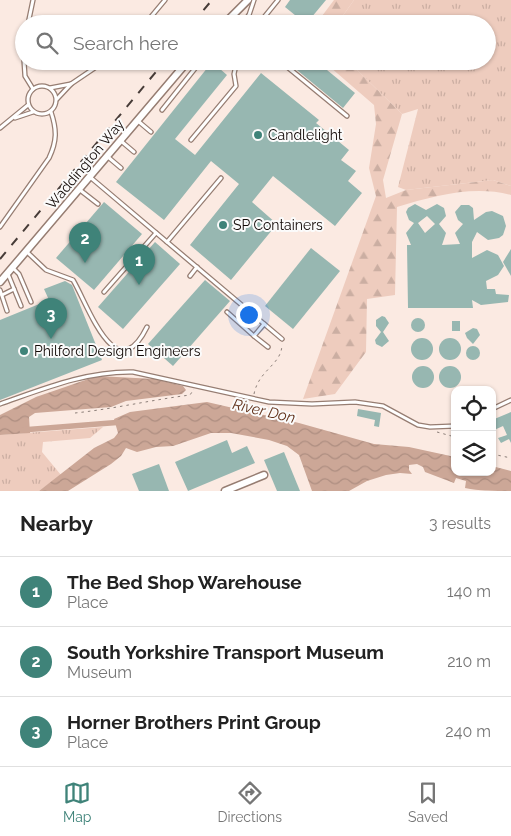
<!DOCTYPE html>
<html lang="en">
<head>
<meta charset="utf-8">
<style>
  body { margin:0; font-family:Raleway,sans-serif; background:#f6f6f6; color:#222 }
  .controls { position:absolute; right:15px; bottom:15px; display:grid; overflow:hidden; border-radius:10px; box-shadow:0 1px 4px #0004 }
  .controls button { width:45px; height:45px; display:grid; place-items:center; padding:0; border:0; border-bottom:1px solid #e0e0e0; background:#fff; color:#222; font:25px sans-serif }
  .you { position:absolute; left:248px; top:314px; width:18px; height:18px; margin:-12px; border:4px solid #fff; border-radius:50%; background:#1a73e8; box-shadow:0 0 0 8px #1a73e833 }
  .badge { display:grid; place-items:center; width:32px; height:32px; border-radius:50%; background:#3f8379; color:#fff; font-size:16px; font-weight:700 }
  .pin { position:absolute; translate:-50% -41px; filter:drop-shadow(0 1px 2px #0008) }
  .pin::after { content:''; position:absolute; top:26px; width:18px; height:15px; background:inherit; clip-path:polygon(0 0,100% 0,50% 100%) }
  .list { margin:0; padding:0; list-style:none }
  h2 { display:flex; justify-content:space-between; align-items:center; height:65px; margin:0; padding:0 20px; font-size:21px }
  h2 small { font-size:16px; font-weight:400; color:#767676 }
  .list li { display:grid; grid-template-columns:32px 1fr auto; gap:15px; align-items:center; box-sizing:border-box; height:70px; padding:0 20px; border-top:1px solid #e0e0e0 }
  .list b { display:block; font-size:19px; white-space:nowrap }
  .list p { margin:0; font-size:16px; white-space:nowrap; color:#767676 }
  .list em { font-size:16px; font-style:normal; color:#767676 }
  .icon { flex:none; width:28px; height:28px; fill:none; stroke:currentColor; stroke-width:2; stroke-linecap:round; stroke-linejoin:round }
  .map { position:relative; flex:none; width:511px; height:491px; overflow:hidden }
  .search { position:absolute; background:#fff; box-shadow:0 1px 4px #0004; left:15px; right:15px; top:15px; height:55px; display:flex; align-items:center; gap:12px; box-sizing:border-box; padding:0 18px; border-radius:28px; color:#767676; font-size:19px }
  .sheet { height:275px; background:#fff }
  nav { display:flex; justify-content:space-around; align-items:center; box-sizing:border-box; height:70px; border-top:1px solid #e0e0e0; background:#fff; font-size:14px; color:#767676 }
  nav a { display:grid; justify-items:center; gap:2px }
  nav .on { color:#3f8379 }
  .map>svg:first-child { display:block }
  .grass { fill:url(#grass-tufts) }
  .forest { fill:url(#forest-firs) }
  .water { fill:url(#water-waves) }
  .lines { fill:none; stroke-linecap:round; stroke-linejoin:round }
  .canal { stroke:#cca797; stroke-width:5.5 }
  .building { fill:#97b7b1; fill-rule:evenodd }
  .service-casing { stroke:#967d72; stroke-width:5.5 }
  .minor-casing { stroke:#967d72; stroke-width:9 }
  .path { stroke:#8b7e78; stroke-width:1; stroke-dasharray:2.5 4; stroke-linecap:butt }
  .service { stroke:#fff; stroke-width:3 }
  .minor { stroke:#fff; stroke-width:6 }
  .rail { stroke:#473c38; stroke-width:2; stroke-dasharray:9 9; stroke-linecap:butt }
  .poi-dot { fill:#3f8379; stroke:#fbfbfb; stroke-width:2 }
  .labels { text-anchor:middle; stroke-width:4; stroke-linejoin:round; paint-order:stroke }
  .poi-label { font-size:14px; fill:#120906; stroke:#fbfbfb; text-anchor:start }
  .street-label { font-size:14px; fill:#120906; stroke:#fbfbfb }
  .water-label { font-size:15px; font-style:italic; fill:#62311a; stroke:#fbfbfb }
</style>
</head>
<body>
<div class="map">
<svg width="511" height="491" viewBox="0 0 511 491">
  <defs>
    <pattern id="grass-tufts" width="24" height="20" patternUnits="userSpaceOnUse" patternTransform="scale(1.25)"><rect width="24" height="20" fill="#eeccbe"/><path d="M3 7l-1-3M5 7V3M7 7l1-3M15 17l-1-3M17 17v-4M19 17l1-3" fill="none" stroke="#cbaea2"/></pattern>
    <pattern id="forest-firs" width="22" height="20" patternUnits="userSpaceOnUse" patternTransform="scale(1.25)"><rect width="22" height="20" fill="#eeccbe"/><path d="M5 1l3.5 6h-7zM16 11l3.5 6h-7z" fill="#cbaea2"/></pattern>
    <pattern id="water-waves" width="16" height="10" patternUnits="userSpaceOnUse" patternTransform="scale(1.25)"><rect width="16" height="10" fill="#cca797"/><path d="M0 5q4-4 8 0t8 0" fill="none" stroke="#ae8e81"/></pattern>
  </defs>
  <rect width="100%" height="100%" fill="#fbeae2"/>
  <!-- grass -->
  <g class="grass">
    <path d="M 354,0 L 511,0 L 511,186 L 493,180 L 406,190 L 398,187 L 418,109 L 402,114 L 348,61 L 487,61 L 487,24 L 337,24 Z"/>
    <path d="M 103,427 L 90,438 L 43,442 L 42,452 L 61,475 L 39,491 L 0,491 L 0,435 Z"/>
  </g>
  <!-- forest -->
  <g class="forest">
    <path d="M 334,0 L 354,0 L 337,24 L 316,24 Z"/>
    <path d="M 323,61 L 348,61 L 402,114 L 383,180 L 386,198 L 406,190 L 493,180 L 511,186 L 511,195 C 473,185 434,196 397,207 L 395,295 L 367,299 L 366,352 L 335,394 L 303,399 L 376,196 L 369,168 L 376,124 L 374,105 Z"/>
  </g>
  <!-- water -->
  <g class="water">
    <path d="M 97,376 L 155,379 L 183,386 L 186,390 L 182,394 L 126,401 L 111,407 L 35,413 L 29,417 L 30,433 L 0,435 L 0,415 L 36,397 Z"/>
    <path d="M 207,402 L 299,423 L 374,444 L 409,447 L 455,457 L 455,472 L 492,472 L 492,466 L 511,471 L 511,491 C 495,491 479,491 465,488 L 466,481 L 456,478 L 454,483 L 425,472 L 423,467 L 417,464 L 409,465 L 409,470 L 412,474 L 400,473 L 386,475 L 367,481 L 349,491 L 312,491 L 299,455 L 287,446 L 269,440 L 231,433 L 211,433 L 173,446 L 156,447 L 137,452 L 126,448 L 121,456 L 111,464 L 68,491 L 39,491 L 94,448 L 114,438 L 118,433 L 114,419 L 130,412 Z"/>
  </g>
  <g class="lines">
    <!-- canal -->
    <path class="canal" d="M 22,430 L 123,422"/>
  </g>
  <!-- building -->
  <g class="building">
    <path d="M 290,0 L 326,0 L 306,24 L 285,7 Z"/>
    <path d="M 286,61 L 316,61 L 355,93 L 343,108 Z"/>
    <path d="M 212,62 L 227,75 L 175,139 L 195,155 L 261,73 L 319,120 L 316,123 L 349,150 L 341,160 L 356,171 L 348,181 L 362,193 L 335,226 L 273,176 L 252,202 L 277,224 L 231,280 L 190,245 L 239,184 L 211,161 L 164,220 L 116,182 Z"/>
    <path d="M 104,202 L 142,234 L 94,290 L 56,258 Z"/>
    <path d="M 415,204 L 426,210 L 437,204 L 444,208 L 446,216 L 439,224 L 446,233 L 442,245 L 460,244 L 455,233 L 463,224 L 458,220 L 455,212 L 461,205 L 469,205 L 473,208 L 474,220 L 486,212 L 492,211 L 503,216 L 506,226 L 503,235 L 499,238 L 488,240 L 477,232 L 472,242 L 472,258 L 487,250 L 498,255 L 504,266 L 498,275 L 486,281 L 487,289 L 495,289 L 496,294 L 509,295 L 508,302 L 481,305 L 472,300 L 473,308 L 408,308 L 407,245 L 411,245 L 406,233 L 414,223 L 409,220 L 406,212 L 408,208 ZM 427,216 L 435,224 L 425,233 L 418,223 Z"/>
    <path d="M 155,242 L 180,264 L 123,329 L 98,307 Z"/>
    <path d="M 311,248 L 340,271 L 293,329 L 265,306 Z"/>
    <path d="M 511,249 L 511,276 L 503,262 Z"/>
    <path d="M 205,280 L 230,301 L 173,366 L 148,344 Z"/>
    <path d="M 65,281 L 72,285 L 102,360 L 0,400 L 0,320 L 49,300 L 44,289 Z"/>
    <path d="M 382,316 L 385,317 L 389,323 L 383,332 L 389,341 L 382,347 L 376,344 L 375,340 L 381,332 L 376,326 L 376,320 Z"/>
    <circle cx="418" cy="325" r="7"/>
    <rect x="452" y="321" width="8" height="10"/>
    <path d="M 473,328 L 477,329 L 480,335 L 473,344 L 467,338 L 465,333 Z"/>
    <circle cx="422" cy="349" r="11"/>
    <circle cx="450" cy="349" r="11"/>
    <circle cx="473" cy="353" r="7"/>
    <circle cx="450" cy="377" r="11"/>
    <circle cx="423" cy="377" r="11"/>
    <path d="M 358,409 L 381,413 L 379,427 L 374,426 L 375,420 L 357,416 Z"/>
    <path d="M 511,412 L 511,443 L 509,439 L 501,443 L 498,438 L 507,435 L 503,426 L 492,431 L 492,420 Z"/>
    <path d="M 227,440 L 232,453 L 247,446 L 255,463 L 188,491 L 175,462 Z"/>
    <path d="M 284,452 L 300,491 L 277,491 L 264,460 Z"/>
    <path d="M 159,464 L 169,491 L 139,491 L 132,474 Z"/>
  </g>
  <g class="lines">
    <!-- service casing -->
    <g class="service-casing">
      <g id="service">
        <path d="M 248,16 L 263,24"/>
        <path d="M 261,21 L 278,0"/>
        <path d="M 28,24 L 33,0"/>
        <path d="M 145,24 L 165,0"/>
        <path d="M 246,24 L 254,0"/>
        <path d="M 24,61 L 25,76 L 33,89"/>
        <path d="M 280,61 L 347,116"/>
        <circle cx="42" cy="100" r="14"/>
        <path d="M 50,88 L 71,84"/>
        <path d="M 57,99 L 71,84 L 105,61"/>
        <path d="M 162,110 L 201,61"/>
        <path d="M 15,118 L 33,112"/>
        <path d="M 138,121 L 151,132"/>
        <path d="M 0,128 L 28,105"/>
        <path d="M 191,140 L 236,86 L 234,74 L 237,61"/>
        <path d="M 121,141 L 134,152"/>
        <path d="M 108,157 L 121,168"/>
        <path d="M 90,177 L 282,339"/>
        <path d="M 80,190 L 98,204"/>
        <path d="M 0,227 L 49,158 C 57,141 57,130 51,112"/>
        <path d="M 167,242 L 221,178"/>
        <path d="M 27,252 L 46,270 L 73,280 C 89,307 116,390 147,327"/>
        <path d="M 13,268 L 19,274 L 31,302"/>
        <path d="M 8,274 L 21,306"/>
        <path d="M 190,276 L 197,267"/>
        <path d="M 0,290 L 7,311"/>
        <path d="M 104,292 L 156,233"/>
        <path d="M 2,295 L 14,289"/>
        <path d="M 227,312 L 254,336"/>
        <path d="M 264,324 L 254,336 L 268,347"/>
        <path d="M 0,404 C 43,389 86,371 133,372 L 269,402 L 312,404 L 355,402 L 383,406 L 418,425 L 430,427 L 455,426"/>
        <path d="M 492,409 L 511,400"/>
      </g>
    </g>
    <!-- minor casing -->
    <g class="minor-casing">
      <g id="minor">
        <path d="M 224,24 L 248,0"/>
        <path d="M 0,282 L 188,61"/>
        <path d="M 225,491 L 264,475"/>
      </g>
    </g>
    <!-- path -->
    <g class="path">
      <path d="M 254,394 C 259,369 282,365 282,344"/>
      <path d="M 75,413 C 113,409 151,400 190,395 L 194,389"/>
      <path d="M 437,432 L 455,437"/>
      <path d="M 492,454 L 511,458"/>
    </g>
    <!-- service -->
    <use href="#service" class="service"/>
    <!-- minor -->
    <use href="#minor" class="minor"/>
    <!-- rail -->
    <g class="rail">
      <path d="M 192,24 L 212,0"/>
      <path d="M 0,259 L 165,61"/>
    </g>
  </g>
  <!-- markers -->
  <g class="poi-dot">
    <circle cx="258" cy="135" r="5"/>
    <circle cx="223" cy="225" r="5"/>
    <circle cx="24" cy="351" r="5"/>
  </g>
  <g class="labels">
    <!-- poi labels -->
    <g class="poi-label">
      <text x="268" y="140">Candlelight</text>
      <text x="233" y="230">SP Containers</text>
      <text x="34" y="356">Philford Design Engineers</text>
    </g>
    <!-- street labels -->
    <g class="street-label">
      <text transform="translate(85 164) rotate(-50)" y="5">Waddington Way</text>
    </g>
    <!-- water labels -->
    <g class="water-label">
      <text transform="translate(264 411) rotate(13)" y="5">River Don</text>
    </g>
  </g>
</svg>
<div class="controls">
<button><svg class="icon" aria-label="locate" viewBox="0 0 24 24"><circle cx="12" cy="12" r="6"/><path d="M12 2v4M12 18v4M2 12h4M18 12h4"/></svg></button>
<button><svg class="icon" aria-label="layers" viewBox="0 0 24 24"><path d="M12 4l9 5-9 5-9-5zM3 14l9 5 9-5"/></svg></button>
</div>
<div class="you"></div>
<div class="pin badge" style="left:139px;top:285px">1</div>
<div class="pin badge" style="left:85px;top:263px">2</div>
<div class="pin badge" style="left:51px;top:339px">3</div>
<div class="search"><svg class="icon" aria-label="search" viewBox="0 0 24 24"><circle cx="10" cy="10" r="6"/><path d="M15 15l6 6"/></svg>Search here</div>
</div>
<section class="sheet">
<h2>Nearby<small>3 results</small></h2>
<ul class="list">
<li><span class="badge">1</span><div><b>The Bed Shop Warehouse</b><p>Place</p></div><em>140 m</em></li>
<li><span class="badge">2</span><div><b>South Yorkshire Transport Museum</b><p>Museum</p></div><em>210 m</em></li>
<li><span class="badge">3</span><div><b>Horner Brothers Print Group</b><p>Place</p></div><em>240 m</em></li>
</ul>
</section>
<nav>
<a class="on"><svg class="icon" aria-label="map" viewBox="0 0 24 24"><path d="M3 6l6-2 6 2 6-2v14l-6 2-6-2-6 2zM9 4v14M15 6v14"/></svg>Map</a>
<a><svg class="icon" aria-label="directions" viewBox="0 0 24 24"><path d="M12 3l9 9-9 9-9-9zM9 14v-3h6M13 9l2 2-2 2"/></svg>Directions</a>
<a><svg class="icon" aria-label="saved" viewBox="0 0 24 24"><path d="M7 4h10v16l-5-4-5 4z"/></svg>Saved</a>
</nav>
</body>
</html>
